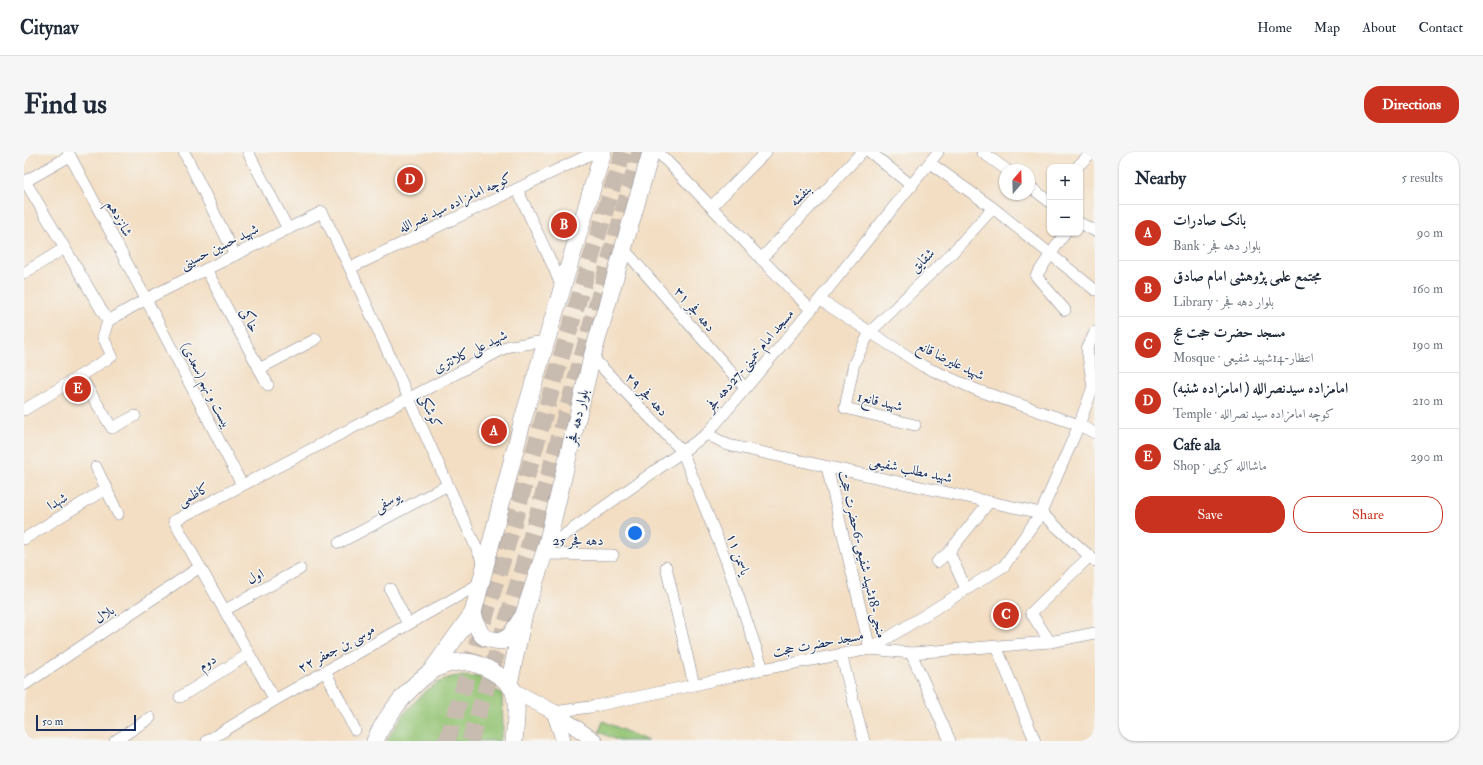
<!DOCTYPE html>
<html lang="en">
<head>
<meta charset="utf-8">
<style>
  body { margin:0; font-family:"IM FELL Double Pica",Amiri,serif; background:#f6f6f7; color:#1f2937 }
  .controls { position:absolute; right:12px; top:12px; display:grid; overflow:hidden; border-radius:8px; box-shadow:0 1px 3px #0004 }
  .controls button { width:36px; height:36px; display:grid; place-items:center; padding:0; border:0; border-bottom:1px solid #e0e1e3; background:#fff; color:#1f2937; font:20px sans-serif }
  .compass { position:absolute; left:975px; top:12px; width:36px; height:36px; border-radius:50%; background:#fff; box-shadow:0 1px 3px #0004; rotate:19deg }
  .scale { position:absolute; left:12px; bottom:10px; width:100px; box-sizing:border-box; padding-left:4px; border:2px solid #1b2f5e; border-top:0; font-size:11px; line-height:14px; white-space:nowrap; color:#1b2f5e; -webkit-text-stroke:3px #f6f6f2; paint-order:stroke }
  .you { position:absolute; left:611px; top:381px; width:14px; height:14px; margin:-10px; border:3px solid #fff; border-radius:50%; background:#1a73e8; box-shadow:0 0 0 6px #1a73e833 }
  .badge { display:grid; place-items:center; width:26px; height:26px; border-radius:50%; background:#c8321e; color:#fff; font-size:13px; font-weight:700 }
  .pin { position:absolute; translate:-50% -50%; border:2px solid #fff; box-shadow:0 1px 4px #0006 }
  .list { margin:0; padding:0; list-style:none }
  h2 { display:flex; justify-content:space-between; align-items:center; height:52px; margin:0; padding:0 16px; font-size:17px }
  h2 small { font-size:13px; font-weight:400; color:#747a83 }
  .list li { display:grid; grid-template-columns:26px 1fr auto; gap:12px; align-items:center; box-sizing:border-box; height:56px; padding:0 16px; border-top:1px solid #e0e1e3 }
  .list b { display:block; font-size:15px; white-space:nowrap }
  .list p { margin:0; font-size:13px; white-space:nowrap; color:#747a83 }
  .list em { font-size:13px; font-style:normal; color:#747a83 }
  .actions { display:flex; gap:8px; padding:12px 16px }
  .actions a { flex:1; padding:9px 0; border:1px solid #c8321e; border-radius:16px; text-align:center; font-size:14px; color:#c8321e }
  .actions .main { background:#c8321e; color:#fff }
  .map { position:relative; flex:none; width:1071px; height:589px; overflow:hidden; border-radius:16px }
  header { display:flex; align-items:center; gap:24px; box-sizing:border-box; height:56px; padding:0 20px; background:#fff; border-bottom:1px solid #e0e1e3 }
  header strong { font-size:19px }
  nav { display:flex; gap:22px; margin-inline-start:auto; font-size:14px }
  .intro { display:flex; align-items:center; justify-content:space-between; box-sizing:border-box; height:96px; padding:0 24px }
  h1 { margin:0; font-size:28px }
  .button { padding:10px 18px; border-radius:16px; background:#c8321e; color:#fff; font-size:14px; font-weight:700 }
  main { display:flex; gap:24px; padding:0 24px }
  aside { flex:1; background:#fff; border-radius:16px; box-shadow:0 1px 3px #0004 }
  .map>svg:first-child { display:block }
  .green { fill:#93c372; stroke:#577968 }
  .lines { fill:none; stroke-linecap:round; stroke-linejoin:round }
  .primary-tunnel { stroke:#c8bbaf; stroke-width:17; stroke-dasharray:17 8; stroke-linecap:butt }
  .minor-casing { stroke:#878690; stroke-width:12 }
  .secondary-casing { stroke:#878690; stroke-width:16 }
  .primary-casing { stroke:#878690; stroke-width:18 }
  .minor { stroke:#fff; stroke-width:11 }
  .secondary { stroke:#fff; stroke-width:15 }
  .primary { stroke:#fff; stroke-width:17 }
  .labels { text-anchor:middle; stroke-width:3; stroke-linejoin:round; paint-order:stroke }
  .street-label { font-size:14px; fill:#1b2f5e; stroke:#f6f6f2 }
</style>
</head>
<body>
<header>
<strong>Citynav</strong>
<nav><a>Home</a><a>Map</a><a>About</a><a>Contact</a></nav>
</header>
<div class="intro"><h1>Find us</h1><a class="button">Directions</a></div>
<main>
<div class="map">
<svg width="1071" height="589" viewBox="0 0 1071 589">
  <rect width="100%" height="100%" fill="#f6f6f2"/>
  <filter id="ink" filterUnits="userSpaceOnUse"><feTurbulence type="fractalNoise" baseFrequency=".025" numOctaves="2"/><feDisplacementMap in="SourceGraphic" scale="8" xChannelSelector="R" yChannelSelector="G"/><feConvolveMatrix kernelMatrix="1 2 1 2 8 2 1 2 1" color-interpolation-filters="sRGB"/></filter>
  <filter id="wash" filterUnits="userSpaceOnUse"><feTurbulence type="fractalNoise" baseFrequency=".012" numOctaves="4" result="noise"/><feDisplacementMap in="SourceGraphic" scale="16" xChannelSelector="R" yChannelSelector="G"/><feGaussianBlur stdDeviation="0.9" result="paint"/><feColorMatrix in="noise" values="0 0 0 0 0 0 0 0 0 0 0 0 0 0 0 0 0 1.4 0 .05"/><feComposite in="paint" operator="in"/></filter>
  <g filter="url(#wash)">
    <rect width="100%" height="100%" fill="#f3dec3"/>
    <!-- green -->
    <g class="green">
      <path d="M 455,525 L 478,543 L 479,577 L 476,589 L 362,589 C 378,564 397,535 427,525 C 435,523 446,525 455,525 Z"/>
      <path d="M 579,569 L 624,589 L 595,589 L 575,580 Z"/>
    </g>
  </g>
  <g filter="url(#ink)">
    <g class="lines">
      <!-- primary-tunnel -->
      <g class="primary-tunnel">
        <path d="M 423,589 L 484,390 L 533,219 L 599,0"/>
        <path d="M 446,589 L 495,428 L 616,0"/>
      </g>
      <!-- minor casing -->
      <g class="minor-casing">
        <g id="minor">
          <path d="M 44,0 L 122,147 L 218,333"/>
          <path d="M 160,0 L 211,103"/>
          <path d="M 224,0 L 264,77"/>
          <path d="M 634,0 L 787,158"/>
          <path d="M 846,0 L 888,34"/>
          <path d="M 958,0 L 983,18"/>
          <path d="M 906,11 L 969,56 L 1071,138"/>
          <path d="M 1053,15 L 1068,0"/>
          <path d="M 1,29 L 84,169"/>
          <path d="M 0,30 L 46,4"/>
          <path d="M 1005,34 L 1026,50"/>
          <path d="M 493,37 L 530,116 L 538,136"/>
          <path d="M 687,55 L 742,0"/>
          <path d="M 1056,71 L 1071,79"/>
          <path d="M 599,96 L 721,236"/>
          <path d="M 737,107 L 838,0"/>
          <path d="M 326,116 L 571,0"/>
          <path d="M 182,117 L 244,233"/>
          <path d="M 0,121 L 41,96"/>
          <path d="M 796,148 L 899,214 L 953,238 L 1055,273 L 1069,235 L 1063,197 L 1071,180"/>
          <path d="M 1041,158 L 1012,124 L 1041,81"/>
          <path d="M 568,205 L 658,299 L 702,408 L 739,517"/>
          <path d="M 235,217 L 292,187"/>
          <path d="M 56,224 L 88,276 L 111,264"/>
          <path d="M 0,258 L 88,204 L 79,185 L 84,169 L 122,147 L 298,60 L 326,116 L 461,415"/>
          <path d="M 891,273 L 821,256 L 830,211 L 846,180 L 928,101 L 969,56"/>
          <path d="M 683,282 L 704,293 L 1017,361 L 1071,409"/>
          <path d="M 72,315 L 94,362"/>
          <path d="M 803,315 L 846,497 L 887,501 L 1026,490 L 1071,481"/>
          <path d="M 0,387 L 83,336"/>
          <path d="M 315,391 L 424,333"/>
          <path d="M 522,396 L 683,282 L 787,158 L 914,0"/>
          <path d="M 520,402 L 589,403"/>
          <path d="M 913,410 L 925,400"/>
          <path d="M 642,415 L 670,533"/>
          <path d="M 366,437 L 384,472"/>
          <path d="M 942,437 L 925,400 L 965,350"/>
          <path d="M 201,458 L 276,417"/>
          <path d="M 1026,490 L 1007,461 L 1066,404"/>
          <path d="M 972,494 L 1011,589"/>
          <path d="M 887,501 L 926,589"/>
          <path d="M 817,502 L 840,589"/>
          <path d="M 301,519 L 331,578"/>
          <path d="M 0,533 L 176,415"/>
          <path d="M 156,545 L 225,502"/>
          <path d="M 251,548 L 150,369 L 485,194 L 523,189"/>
          <path d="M 530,560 L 566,555 L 670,533 L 739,517 L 846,497 L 980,414 L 1017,361 L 1055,273 L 1071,281"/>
          <path d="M 91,589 L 126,566"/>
          <path d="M 183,589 L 251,548 L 457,431"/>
        </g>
      </g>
      <!-- secondary casing -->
      <g class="secondary-casing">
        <g id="secondary">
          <path d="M 490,539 L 530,560 L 571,589"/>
          <path d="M 530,560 L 538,584 L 539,589"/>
        </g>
      </g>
      <!-- primary casing -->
      <g class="primary-casing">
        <g id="primary">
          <path d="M 449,461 C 456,482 454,487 478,489 L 486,484 L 497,467"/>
          <path d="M 408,518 L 449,461 L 499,267 L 579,0"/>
          <path d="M 485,532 L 500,462 L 522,396 L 568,205 L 627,0"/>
          <path d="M 351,589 C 361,565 385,534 408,519 C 417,513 432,509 443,510 C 457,511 482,525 489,538 C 495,549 491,576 490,589"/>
        </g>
      </g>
      <!-- minor -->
      <use href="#minor" class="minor"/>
      <!-- secondary -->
      <use href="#secondary" class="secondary"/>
      <!-- primary -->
      <use href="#primary" class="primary"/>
    </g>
  </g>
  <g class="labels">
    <!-- street labels -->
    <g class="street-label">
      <text transform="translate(776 43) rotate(-46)" y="5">بنفشه</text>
      <text transform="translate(431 50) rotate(-25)" y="5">کوچه امامزاده سید نصرالله</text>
      <text transform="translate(96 66) rotate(62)" y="5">شانزدهم</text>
      <text transform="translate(195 94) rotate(-26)" y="5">شهید حسین حسینی</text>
      <text transform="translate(898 108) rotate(-44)" y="5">شقایق</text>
      <text transform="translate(671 157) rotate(49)" y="5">دهه فجر ۳۱</text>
      <text transform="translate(226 168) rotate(62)" y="5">خاکی</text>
      <text transform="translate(446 199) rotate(-26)" y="5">شهید علی کلانتری</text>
      <text transform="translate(725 208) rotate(-50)" y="5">مسجد امام خمینی-27دهه فجر</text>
      <text transform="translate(927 208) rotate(26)" y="5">شهید علیرضا قانع</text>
      <text transform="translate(183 233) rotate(63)" y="5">بیست و نهم (سعدی)</text>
      <text transform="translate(623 242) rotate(46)" y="5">دهه فجر ۲۹</text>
      <text transform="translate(856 249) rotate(13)" y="5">1شهید قانع</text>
      <text transform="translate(407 259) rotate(66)" y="5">کوشکی</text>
      <text transform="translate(553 265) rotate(-77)" y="5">بلوار دهه فجر</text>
      <text transform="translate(887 317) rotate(12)" y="5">شهید مطلب شفیعی</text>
      <text transform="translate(169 342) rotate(-28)" y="5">کاظمی</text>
      <text transform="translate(33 349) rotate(-31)" y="5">شهدا</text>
      <text transform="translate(363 349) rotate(-28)" y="5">یوسفی</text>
      <text x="554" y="393">دهه فجر 25</text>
      <text transform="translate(715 402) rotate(70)" y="5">یاسمن ۱۱</text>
      <text transform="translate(839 402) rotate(77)" y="5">منجی-18شهید شفیعی-6حضرت حجت</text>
      <text transform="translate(231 424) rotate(-29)" y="5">اول</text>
      <text transform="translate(80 462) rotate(-34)" y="5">بلال</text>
      <text transform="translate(794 491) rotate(-11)" y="5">مسجد حضرت حجت</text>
      <text transform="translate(312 496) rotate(-29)" y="5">موسی بن جعفر ۲۲</text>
      <text transform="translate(183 510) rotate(-32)" y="5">دوم</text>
    </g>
  </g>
</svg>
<div class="controls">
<button>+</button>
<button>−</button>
</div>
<svg class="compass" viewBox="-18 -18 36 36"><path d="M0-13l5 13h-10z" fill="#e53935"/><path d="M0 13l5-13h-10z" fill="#747a83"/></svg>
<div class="scale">50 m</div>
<div class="you"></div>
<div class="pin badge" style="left:470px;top:279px">A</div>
<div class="pin badge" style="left:540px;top:73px">B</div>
<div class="pin badge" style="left:982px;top:463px">C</div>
<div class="pin badge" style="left:386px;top:28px">D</div>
<div class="pin badge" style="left:54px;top:237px">E</div>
</div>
<aside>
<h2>Nearby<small>5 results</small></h2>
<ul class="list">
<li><span class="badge">A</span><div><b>بانک صادرات</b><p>Bank · بلوار دهه فجر</p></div><em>90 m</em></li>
<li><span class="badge">B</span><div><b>مجتمع علمی پژوهشی امام صادق</b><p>Library · بلوار دهه فجر</p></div><em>160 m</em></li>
<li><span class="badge">C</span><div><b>مسجد حضرت حجت عج</b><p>Mosque · انتظار-14شهید شفیعی</p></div><em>190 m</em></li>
<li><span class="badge">D</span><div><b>امامزاده سیدنصرالله ( امامزاده شنبه)</b><p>Temple · کوچه امامزاده سید نصرالله</p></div><em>210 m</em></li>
<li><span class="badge">E</span><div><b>Cafe ala</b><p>Shop · ماشاالله کریمی</p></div><em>290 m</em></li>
</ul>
<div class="actions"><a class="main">Save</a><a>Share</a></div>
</aside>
</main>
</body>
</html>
